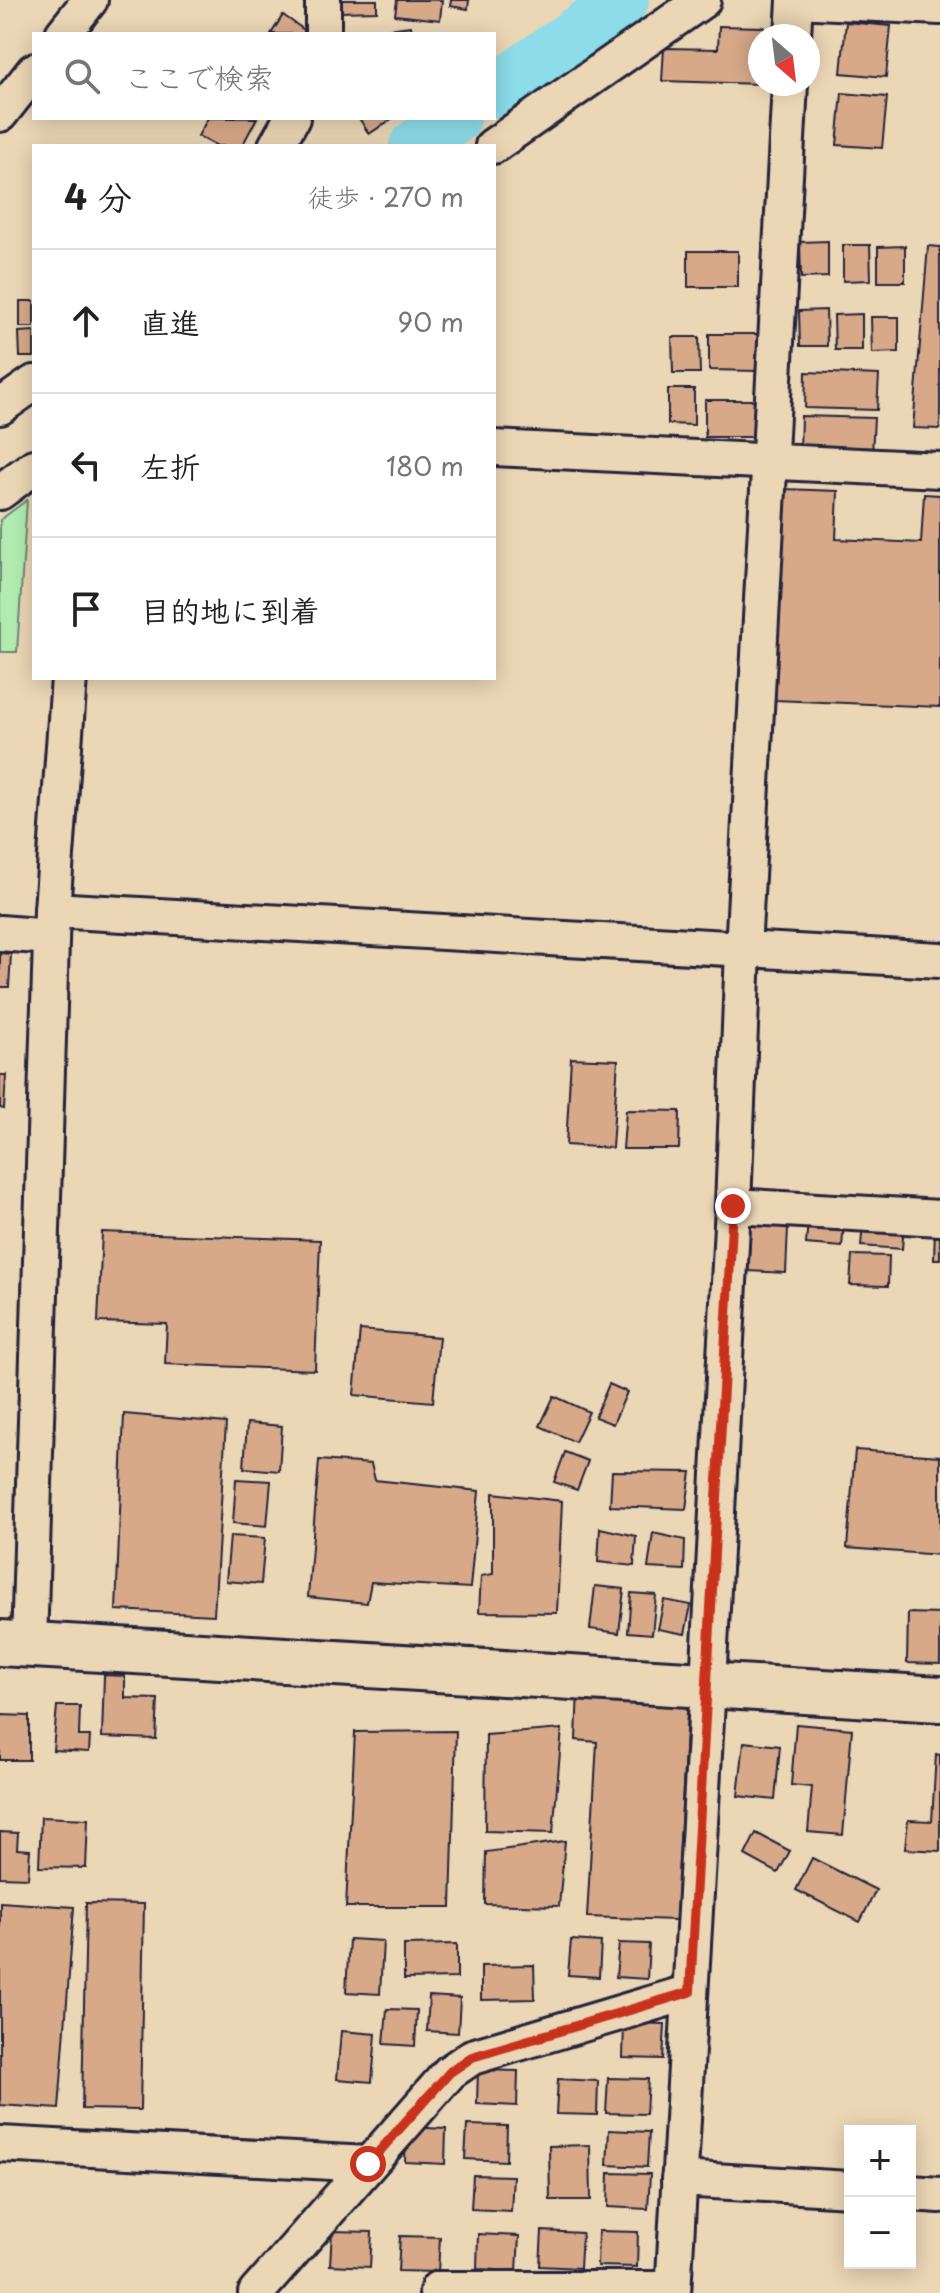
<!DOCTYPE html>
<html lang="ja">
<head>
<meta charset="utf-8">
<style>
  body { margin:0; font-family:"Playpen Sans","Klee One",sans-serif; background:#f6f6f6; color:#222 }
  .controls { position:absolute; right:24px; bottom:24px; display:grid; overflow:hidden; border-radius:0px; box-shadow:0 4px 20px #0003 }
  .controls button { width:72px; height:72px; display:grid; place-items:center; padding:0; border:0; border-bottom:2px solid #e0e0e0; background:#fff; color:#222; font:40px sans-serif }
  .compass { position:absolute; left:748px; top:24px; width:72px; height:72px; border-radius:50%; background:#fff; box-shadow:0 4px 20px #0003; rotate:152deg }
  .stop { position:absolute; width:24px; height:24px; margin:-18px; border:6px solid #c8321e; border-radius:50%; background:#fff }
  .stop.end { background:#c8321e; border-color:#fff; box-shadow:0 2px 8px #0008 }
  .list { margin:0; padding:0; list-style:none }
  h2 { display:flex; justify-content:space-between; align-items:center; height:104px; margin:0; padding:0 32px; font-size:34px }
  h2 small { font-size:26px; font-weight:400; color:#767676 }
  .list li { display:grid; grid-template-columns:52px 1fr auto; gap:24px; align-items:center; box-sizing:border-box; height:144px; padding:0 32px; border-top:2px solid #e0e0e0 }
  .list b { display:block; font-size:30px; white-space:nowrap }
  .list em { font-size:26px; font-style:normal; color:#767676 }
  .icon { flex:none; width:44px; height:44px; fill:none; stroke:currentColor; stroke-width:2; stroke-linecap:round; stroke-linejoin:round }
  .map { position:relative; flex:none; width:940px; height:2293px; overflow:hidden }
  .search { position:absolute; background:#fff; box-shadow:0 4px 20px #0003; left:32px; top:32px; width:464px; height:88px; display:flex; align-items:center; gap:20px; box-sizing:border-box; padding:0 28px; border-radius:0px; color:#767676; font-size:30px }
  .panel { position:absolute; background:#fff; box-shadow:0 4px 20px #0003; left:32px; top:144px; width:464px; height:536px; border-radius:0px }
  .map>svg:first-child { display:block }
  .green { fill:#b1ebb0; stroke:#6a8676; stroke-width:2 }
  .lines { fill:none; stroke-linecap:round; stroke-linejoin:round }
  .river { stroke:#8cdce9; stroke-width:52 }
  .building { fill:#d8a989; stroke:#22223b; stroke-width:2 }
  .street-casing { stroke:#22223b; stroke-width:40 }
  .secondary-casing { stroke:#22223b; stroke-width:50 }
  .street { stroke:#ebd6b5; stroke-width:34 }
  .secondary { stroke:#ebd6b5; stroke-width:44 }
  .route { stroke:#c8321e; stroke-width:10 }
</style>
</head>
<body>
<div class="map">
<svg width="940" height="2293" viewBox="0 0 940 2293">
  <rect width="100%" height="100%" fill="#ebd6b5"/>
  <filter id="ink" filterUnits="userSpaceOnUse"><feTurbulence type="fractalNoise" baseFrequency=".0125" numOctaves="2"/><feDisplacementMap in="SourceGraphic" scale="16" xChannelSelector="R" yChannelSelector="G"/><feConvolveMatrix kernelMatrix="1 2 1 2 8 2 1 2 1" color-interpolation-filters="sRGB"/></filter>
  <g filter="url(#ink)">
    <!-- green -->
    <path class="green" d="M 27,500 L 17,652 L 0,652 L 0,520 Z"/>
    <g class="lines">
      <!-- river -->
      <g class="river">
        <path d="M 494,91 L 623,0"/>
        <path d="M 415,146 L 455,118"/>
      </g>
    </g>
    <!-- building -->
    <g class="building">
      <path d="M 340,0 L 377,0 L 377,11 L 340,12 Z"/>
      <path d="M 397,0 L 442,0 L 440,20 L 395,15 Z"/>
      <path d="M 451,0 L 469,0 L 468,9 L 450,6 Z"/>
      <path d="M 283,15 L 310,34 L 271,34 Z"/>
      <path d="M 846,22 L 891,26 L 886,77 L 841,73 Z"/>
      <path d="M 411,26 L 412,34 L 352,34 Z"/>
      <path d="M 719,26 L 764,27 L 764,36 L 760,36 L 760,84 L 762,84 L 662,81 L 664,48 L 718,49 Z"/>
      <path d="M 842,93 L 887,97 L 882,148 L 837,145 Z"/>
      <path d="M 208,118 L 257,118 L 242,146 L 217,146 L 198,136 Z"/>
      <path d="M 359,118 L 393,118 L 369,134 Z"/>
      <path d="M 828,241 L 828,277 L 801,278 L 800,242 Z"/>
      <path d="M 843,245 L 870,245 L 871,280 L 843,281 Z"/>
      <path d="M 905,246 L 905,282 L 878,282 L 878,247 Z"/>
      <path d="M 928,246 L 940,247 L 940,429 L 913,428 Z"/>
      <rect x="688" y="251" width="50" height="36"/>
      <rect x="20" y="301" width="14" height="26"/>
      <path d="M 826,310 L 827,346 L 800,346 L 799,311 Z"/>
      <path d="M 862,314 L 862,350 L 835,350 L 834,315 Z"/>
      <path d="M 871,317 L 899,317 L 899,352 L 872,353 Z"/>
      <path d="M 34,331 L 34,357 L 20,357 L 19,332 Z"/>
      <path d="M 709,334 L 759,334 L 758,371 L 709,370 Z"/>
      <path d="M 672,337 L 699,337 L 700,373 L 673,373 Z"/>
      <path d="M 806,372 L 879,375 L 877,410 L 805,408 Z"/>
      <path d="M 668,389 L 694,389 L 694,425 L 668,424 Z"/>
      <path d="M 705,400 L 755,400 L 754,437 L 705,437 Z"/>
      <path d="M 801,416 L 874,418 L 872,454 L 800,452 Z"/>
      <path d="M 784,489 L 838,491 L 836,539 L 921,543 L 924,494 L 940,495 L 940,707 L 775,700 Z"/>
      <path d="M 0,953 L 11,954 L 9,987 L 0,987 Z"/>
      <path d="M 571,1058 L 618,1060 L 612,1148 L 566,1145 Z"/>
      <path d="M 0,1075 L 6,1075 L 4,1109 L 0,1108 Z"/>
      <path d="M 626,1110 L 680,1111 L 679,1149 L 623,1149 Z"/>
      <path d="M 808,1220 L 844,1223 L 842,1247 L 806,1244 Z"/>
      <path d="M 863,1223 L 904,1226 L 902,1249 L 861,1246 Z"/>
      <path d="M 751,1225 L 788,1227 L 786,1273 L 748,1271 Z"/>
      <path d="M 935,1229 L 940,1229 L 940,1259 L 934,1259 Z"/>
      <path d="M 102,1232 L 320,1240 L 315,1370 L 165,1364 L 167,1324 L 98,1322 Z"/>
      <path d="M 852,1255 L 889,1256 L 888,1286 L 850,1285 Z"/>
      <path d="M 360,1330 L 439,1337 L 433,1402 L 354,1395 Z"/>
      <path d="M 609,1384 L 627,1392 L 613,1424 L 595,1417 Z"/>
      <path d="M 554,1396 L 589,1412 L 575,1442 L 540,1426 Z"/>
      <path d="M 124,1414 L 226,1423 L 214,1615 L 116,1610 Z"/>
      <path d="M 247,1423 L 282,1426 L 279,1471 L 244,1468 Z"/>
      <path d="M 855,1450 L 940,1456 L 940,1555 L 847,1548 Z"/>
      <path d="M 565,1452 L 588,1461 L 577,1490 L 554,1482 Z"/>
      <path d="M 319,1460 L 371,1464 L 375,1480 L 479,1491 L 470,1588 L 371,1582 L 367,1603 L 308,1597 Z"/>
      <path d="M 612,1471 L 691,1472 L 686,1509 L 610,1506 Z"/>
      <path d="M 236,1479 L 271,1481 L 267,1526 L 233,1523 Z"/>
      <path d="M 493,1493 L 562,1501 L 557,1613 L 479,1612 L 481,1576 L 493,1574 Z"/>
      <path d="M 600,1528 L 636,1536 L 634,1566 L 598,1562 Z"/>
      <path d="M 653,1533 L 685,1540 L 684,1570 L 648,1568 Z"/>
      <path d="M 230,1536 L 265,1538 L 261,1584 L 226,1581 Z"/>
      <path d="M 595,1586 L 624,1589 L 619,1633 L 590,1629 Z"/>
      <path d="M 631,1593 L 656,1595 L 652,1634 L 628,1632 Z"/>
      <path d="M 664,1600 L 691,1605 L 685,1634 L 658,1629 Z"/>
      <path d="M 908,1613 L 940,1614 L 940,1664 L 907,1663 Z"/>
      <path d="M 104,1675 L 125,1676 L 125,1698 L 158,1699 L 156,1739 L 102,1737 Z"/>
      <path d="M 578,1687 L 688,1693 L 676,1920 L 587,1917 L 597,1742 L 576,1740 Z"/>
      <path d="M 57,1706 L 80,1706 L 79,1736 L 90,1736 L 89,1752 L 53,1750 Z"/>
      <path d="M 0,1715 L 29,1716 L 29,1760 L 0,1760 Z"/>
      <path d="M 796,1724 L 852,1729 L 843,1835 L 808,1832 L 812,1787 L 791,1785 Z"/>
      <path d="M 562,1729 L 553,1833 L 485,1831 L 486,1735 Z"/>
      <path d="M 456,1731 L 451,1907 L 346,1907 L 355,1732 Z"/>
      <path d="M 744,1742 L 780,1746 L 775,1800 L 738,1796 Z"/>
      <path d="M 936,1754 L 940,1755 L 940,1851 L 905,1849 L 908,1820 L 932,1821 Z"/>
      <path d="M 41,1817 L 88,1819 L 86,1868 L 39,1867 Z"/>
      <path d="M 0,1832 L 18,1833 L 17,1849 L 30,1850 L 28,1878 L 0,1877 Z"/>
      <path d="M 756,1833 L 790,1851 L 778,1873 L 745,1855 Z"/>
      <path d="M 565,1841 L 559,1906 L 485,1904 L 486,1852 Z"/>
      <path d="M 812,1858 L 876,1890 L 860,1922 L 796,1890 Z"/>
      <path d="M 0,1902 L 74,1907 L 59,2109 L 0,2105 Z"/>
      <path d="M 86,1903 L 144,1904 L 140,2110 L 82,2109 Z"/>
      <path d="M 349,1939 L 383,1941 L 380,1994 L 346,1992 Z"/>
      <path d="M 571,1940 L 601,1942 L 599,1977 L 568,1975 Z"/>
      <path d="M 619,1943 L 649,1944 L 647,1979 L 616,1977 Z"/>
      <path d="M 457,1944 L 457,1978 L 404,1979 L 404,1945 Z"/>
      <path d="M 534,1965 L 535,1999 L 481,2000 L 481,1966 Z"/>
      <path d="M 429,1996 L 460,1998 L 458,2033 L 427,2031 Z"/>
      <path d="M 387,2009 L 417,2010 L 415,2046 L 384,2044 Z"/>
      <path d="M 624,2023 L 665,2024 L 663,2059 L 623,2058 Z"/>
      <path d="M 341,2031 L 376,2034 L 372,2082 L 337,2079 Z"/>
      <path d="M 478,2070 L 518,2071 L 517,2106 L 477,2104 Z"/>
      <path d="M 608,2078 L 648,2079 L 646,2114 L 606,2113 Z"/>
      <path d="M 558,2079 L 598,2081 L 597,2115 L 556,2114 Z"/>
      <path d="M 467,2125 L 507,2126 L 506,2161 L 465,2159 Z"/>
      <path d="M 406,2127 L 446,2129 L 445,2164 L 405,2162 Z"/>
      <path d="M 609,2130 L 649,2132 L 647,2167 L 607,2165 Z"/>
      <path d="M 590,2145 L 591,2200 L 550,2200 L 549,2146 Z"/>
      <path d="M 609,2173 L 650,2174 L 648,2209 L 608,2207 Z"/>
      <path d="M 473,2175 L 513,2176 L 511,2211 L 471,2209 Z"/>
      <path d="M 332,2231 L 372,2232 L 370,2267 L 330,2265 Z"/>
      <path d="M 542,2231 L 582,2233 L 580,2268 L 540,2266 Z"/>
      <path d="M 598,2231 L 638,2232 L 637,2267 L 597,2266 Z"/>
      <path d="M 478,2234 L 519,2236 L 517,2271 L 477,2269 Z"/>
      <path d="M 400,2236 L 440,2237 L 438,2272 L 398,2271 Z"/>
    </g>
    <g class="lines">
      <!-- street casing -->
      <g class="street-casing">
        <g id="street">
          <path d="M 323,0 L 323,34"/>
          <path d="M 795,0 L 940,7"/>
          <path d="M 63,34 L 90,0"/>
          <path d="M 793,36 L 795,0"/>
          <path d="M 0,114 L 34,71"/>
          <path d="M 276,146 L 292,118"/>
          <path d="M 493,146 L 703,0"/>
          <path d="M 0,407 L 34,383"/>
          <path d="M 494,448 L 940,470"/>
          <path d="M 0,492 L 34,467"/>
          <path d="M 52,910 L 940,960"/>
          <path d="M 0,933 L 51,937"/>
          <path d="M 733,1206 L 940,1218"/>
          <path d="M 29,1644 L 52,910 L 69,678"/>
          <path d="M 0,2144 L 368,2164"/>
          <path d="M 679,2179 L 850,2189"/>
          <path d="M 910,2193 L 940,2195"/>
          <path d="M 256,2293 L 450,2072 L 472,2057 L 690,1992"/>
          <path d="M 437,2293 L 438,2289 L 673,2289"/>
          <path d="M 673,2293 L 708,1684 L 733,1206 L 743,950 L 790,84"/>
        </g>
      </g>
      <!-- secondary casing -->
      <g class="secondary-casing">
        <path id="secondary" d="M 0,1643 L 940,1699"/>
      </g>
      <!-- street -->
      <use href="#street" class="street"/>
      <!-- secondary -->
      <use href="#secondary" class="secondary"/>
    </g>
  </g>
  <g class="lines" filter="url(#ink)">
    <!-- route -->
    <path class="route" d="M 368,2164 L 450,2072 L 472,2057 L 690,1992 L 733,1206"/>
  </g>
</svg>
<div class="controls">
<button>+</button>
<button>−</button>
</div>
<svg class="compass" viewBox="-18 -18 36 36"><path d="M0-13l5 13h-10z" fill="#e53935"/><path d="M0 13l5-13h-10z" fill="#767676"/></svg>
<div class="stop" style="left:368px;top:2164px"></div>
<div class="stop end" style="left:733px;top:1206px"></div>
<div class="search"><svg class="icon" aria-label="search" viewBox="0 0 24 24"><circle cx="10" cy="10" r="6"/><path d="M15 15l6 6"/></svg>ここで検索</div>
<section class="panel">
<h2>4 分<small>徒歩 · 270 m</small></h2>
<ul class="list">
<li><svg class="icon" aria-label="ahead" viewBox="0 0 24 24"><path d="M12 20V5M6 11l6-6 6 6"/></svg><div><b>直進</b></div><em>90 m</em></li>
<li><svg class="icon" aria-label="left" viewBox="0 0 24 24"><path d="M17 20v-9H6M10 6l-5 5 5 5"/></svg><div><b>左折</b></div><em>180 m</em></li>
<li><svg class="icon" aria-label="arrive" viewBox="0 0 24 24"><path d="M6 21V4h12l-3 4 3 4H6"/></svg><div><b>目的地に到着</b></div></li>
</ul>
</section>
</div>
</body>
</html>
